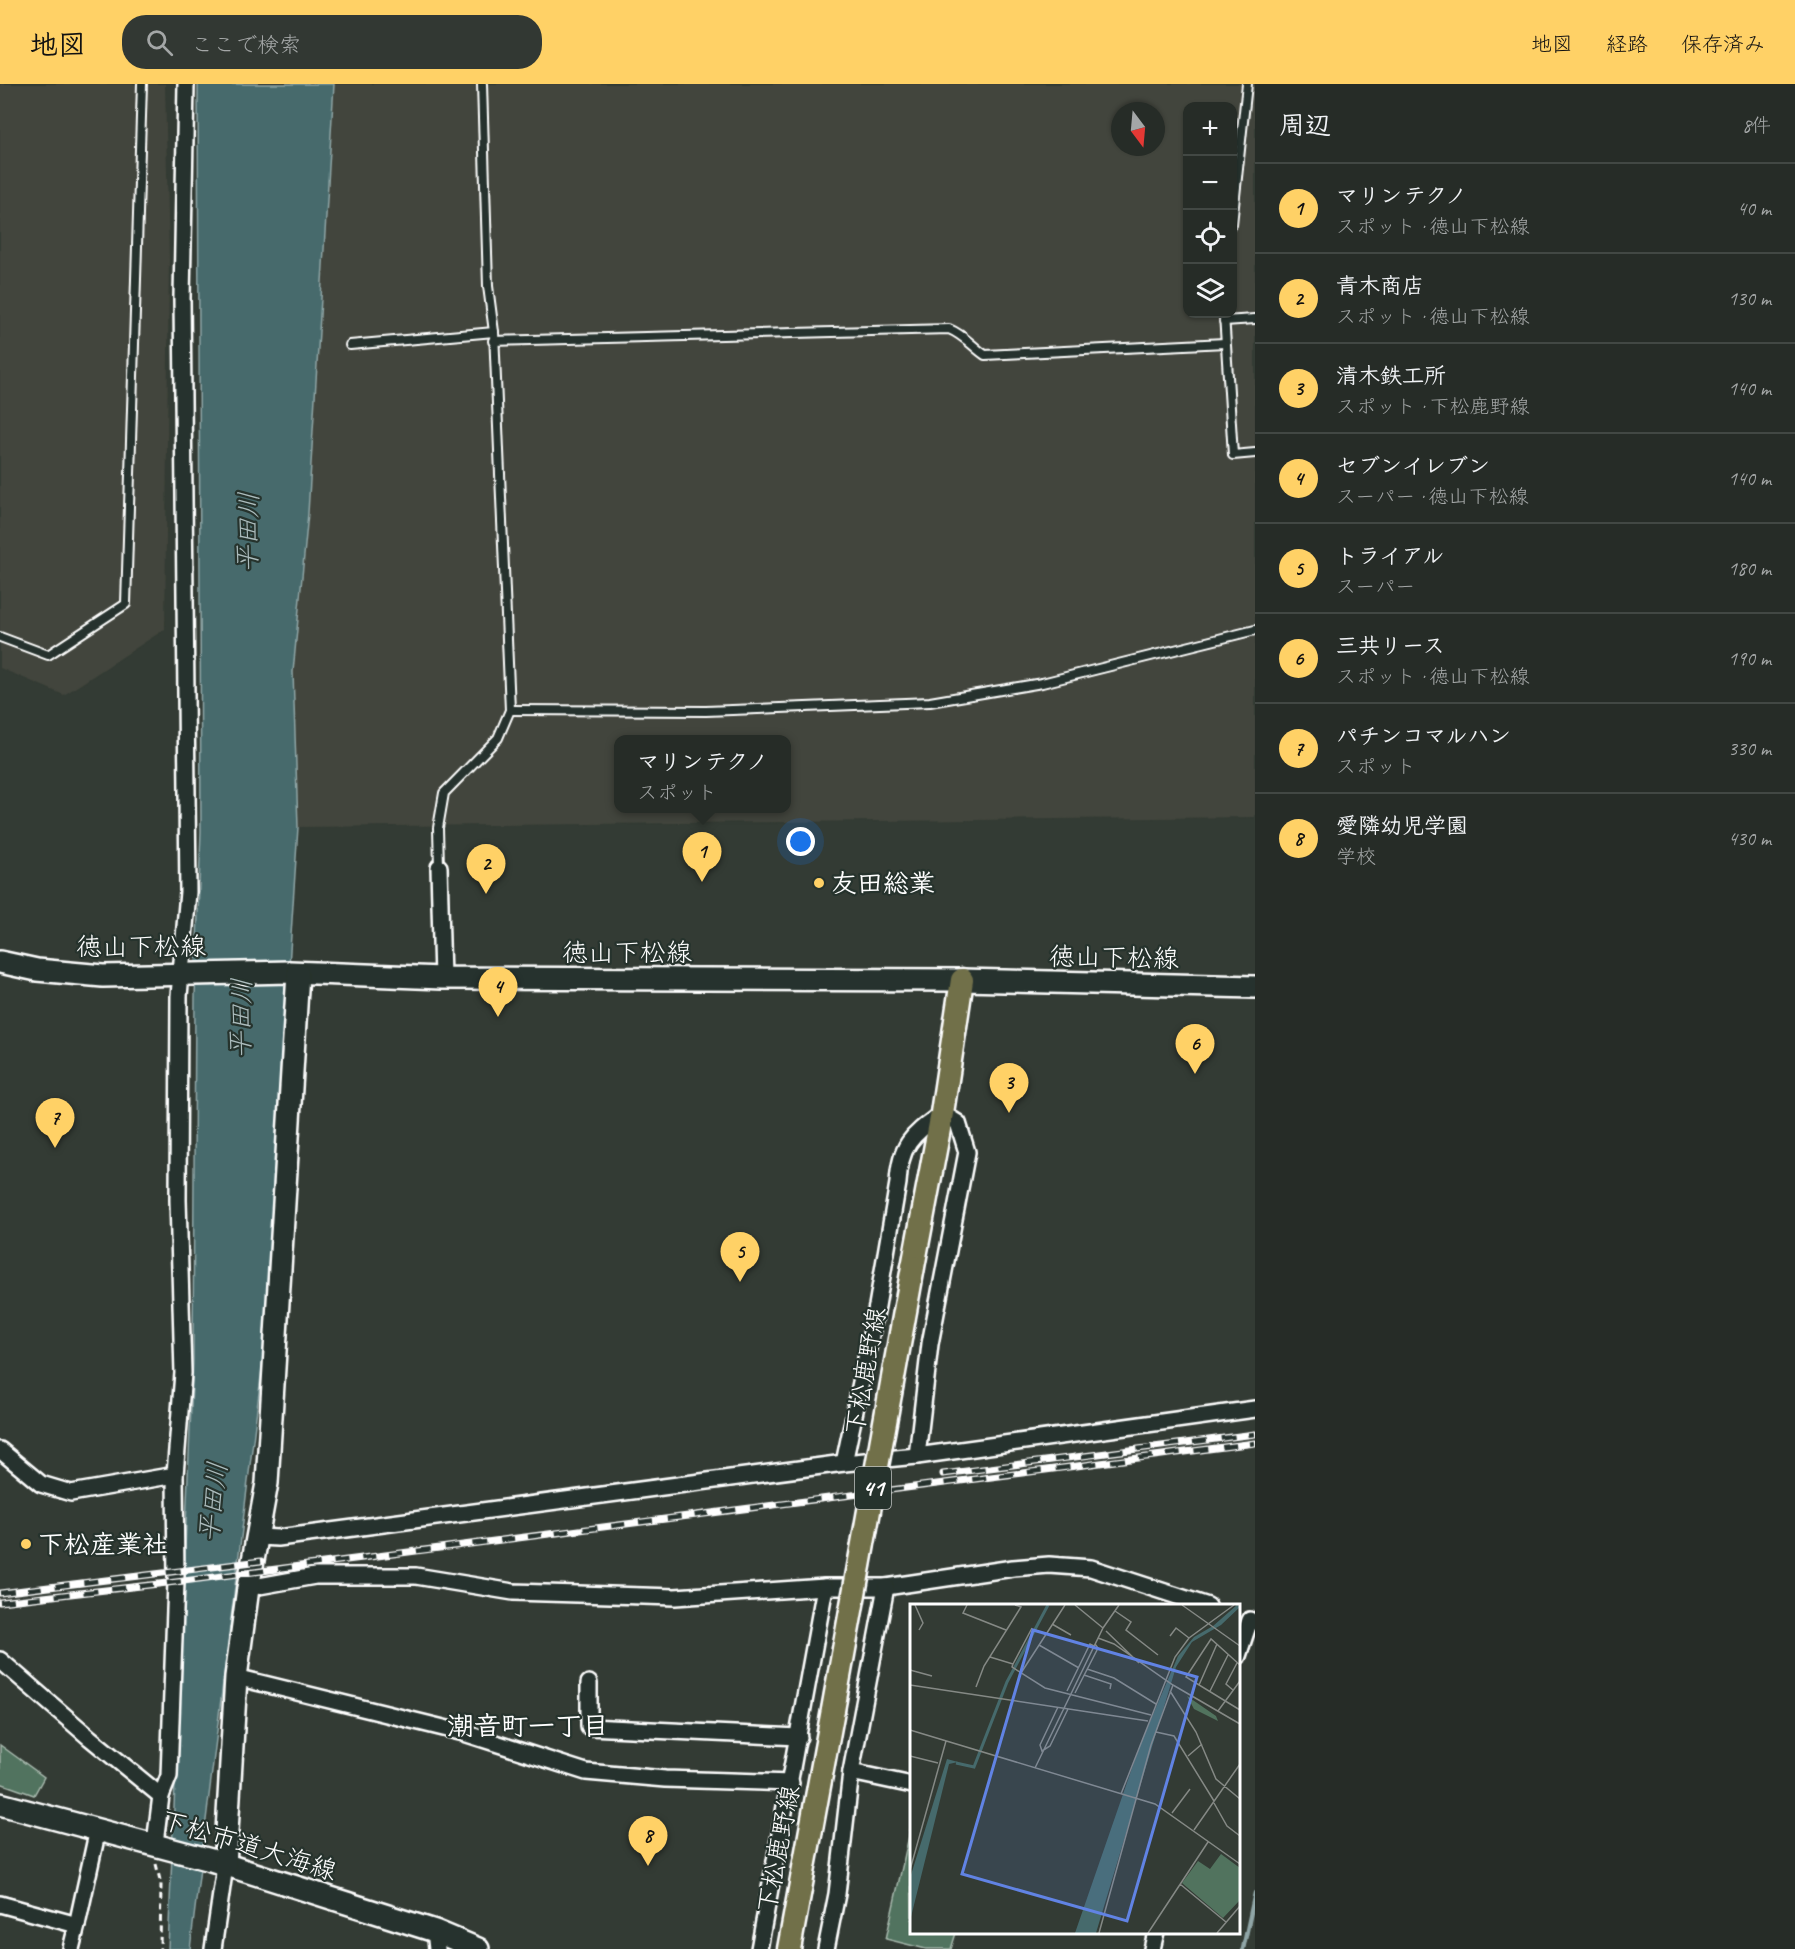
<!DOCTYPE html>
<html lang="ja">
<head>
<meta charset="utf-8">
<style>
  body { margin:0; font-family:Caveat,"Klee One",sans-serif; background:#323833; color:#f1f3f6 }
  .controls { position:absolute; right:18px; top:18px; display:grid; overflow:hidden; border-radius:12px; box-shadow:0 2px 4px #0004 }
  .controls button { width:54px; height:54px; display:grid; place-items:center; padding:0; border:0; border-bottom:2px solid #424844; background:#262c27; color:#f1f3f6; font:30px sans-serif }
  .compass { position:absolute; left:1111px; top:18px; width:54px; height:54px; border-radius:50%; background:#262c27; box-shadow:0 2px 4px #0004; rotate:164deg }
  .you { position:absolute; left:801px; top:758px; width:21px; height:21px; margin:-15px; border:4px solid #fff; border-radius:50%; background:#1a73e8; box-shadow:0 0 0 9px #1a73e833 }
  .badge { display:grid; place-items:center; width:39px; height:39px; border-radius:50%; background:#ffd166; color:#111; font-size:20px; font-weight:700 }
  .pin { position:absolute; translate:-50% -50px; filter:drop-shadow(0 2px 3px #0008) }
  .pin::after { content:''; position:absolute; top:32px; width:21px; height:18px; background:inherit; clip-path:polygon(0 0,100% 0,50% 100%) }
  .popup { position:absolute; left:614px; top:651px; width:177px; height:78px; box-sizing:border-box; display:grid; place-content:center; border-radius:12px; background:#262c27; filter:drop-shadow(0 2px 4px #0005); font-size:20px; white-space:nowrap; color:#a4a7a7 }
  .popup b { font-size:22px; color:#f1f3f6 }
  .popup::after { content:''; position:absolute; left:50%; top:100%; margin-left:-12px; border:12px solid transparent; border-top-color:#262c27 }
  .list { margin:0; padding:0; list-style:none }
  h2 { display:flex; justify-content:space-between; align-items:center; height:78px; margin:0; padding:0 24px; font-size:26px }
  h2 small { font-size:20px; font-weight:400; color:#a4a7a7 }
  .list li { display:grid; grid-template-columns:39px 1fr auto; gap:18px; align-items:center; box-sizing:border-box; height:90px; padding:0 24px; border-top:2px solid #424844 }
  .list b { display:block; font-size:22px; white-space:nowrap }
  .list p { margin:0; font-size:20px; white-space:nowrap; color:#a4a7a7 }
  .list em { font-size:20px; font-style:normal; color:#a4a7a7 }
  .icon { flex:none; width:33px; height:33px; fill:none; stroke:currentColor; stroke-width:2; stroke-linecap:round; stroke-linejoin:round }
  .map { position:relative; flex:none; width:1255px; height:1865px; overflow:hidden }
  header { display:flex; align-items:center; gap:36px; box-sizing:border-box; height:84px; padding:0 30px; background:#ffd166; color:#111 }
  header strong { font-size:28px }
  nav { display:flex; gap:33px; margin-inline-start:auto; font-size:21px }
  .search { width:420px; height:54px; background:#323833; display:flex; align-items:center; gap:15px; box-sizing:border-box; padding:0 21px; border-radius:24px; color:#a4a7a7; font-size:22px }
  main { display:flex }
  aside { flex:1; background:#262c27 }
  .map>svg:first-child { display:block }
  .built { fill:#42453c; fill-rule:evenodd }
  .green { fill:#51735e; stroke:#a8b9ae; stroke-width:1.5 }
  .water { fill:#466a6c; stroke:#90a6a7; stroke-width:1.5 }
  .lines { fill:none; stroke-linecap:round; stroke-linejoin:round }
  .stream { stroke:#90a6a7; stroke-width:4.5 }
  .lane-casing { stroke:#fff; stroke-width:12 }
  .street-casing { stroke:#fff; stroke-width:20 }
  .secondary-casing { stroke:#fff; stroke-width:26 }
  .primary-casing { stroke:#fff; stroke-width:27 }
  .path { stroke:#fff; stroke-width:3; stroke-dasharray:6 4.5; stroke-linecap:butt }
  .lane { stroke:#26332d; stroke-width:8 }
  .street { stroke:#26332d; stroke-width:15 }
  .secondary { stroke:#26332d; stroke-width:21 }
  .primary { stroke:#716f4a; stroke-width:22 }
  .rail-casing { stroke:#fff; stroke-width:7 }
  .rail { stroke:#26332d; stroke-width:4.5; stroke-dasharray:14; stroke-linecap:butt }
  .primary-bridge-casing { stroke:#fff; stroke-width:27; stroke-linecap:butt }
  .primary-bridge { stroke:#716f4a; stroke-width:22 }
  .poi-dot { fill:#ffd166; stroke:#26332d; stroke-width:2 }
  .labels { text-anchor:middle; stroke-width:4.5; stroke-linejoin:round; paint-order:stroke }
  .shield { fill:#26332d; stroke:#bec2c0; stroke-width:1.5 }
  .shield-label { font-size:24px; font-weight:bold; fill:#fff }
  .poi-label { font-size:26px; font-weight:bold; fill:#fff; stroke:#26332d; text-anchor:start }
  .street-label { font-size:26px; fill:#fff; stroke:#26332d }
  .water-label { font-size:27px; font-style:italic; fill:#acbcbd; stroke:#26332d }
  .neighbourhood-label { font-size:27px; font-weight:bold; fill:#fff; stroke:#26332d }
  .inset-river { fill:none; stroke:#466a6c; stroke-width:3 }
  .inset-road { fill:none; stroke:#858985; stroke-width:1.5 }
  .view { fill:#6183e4; fill-opacity:0.15; stroke:#6183e4; stroke-width:3 }
  .inset-edge { fill:none; stroke:#fff; stroke-width:3 }
</style>
</head>
<body>
<header>
<strong>地図</strong>
<div class="search"><svg class="icon" aria-label="search" viewBox="0 0 24 24"><circle cx="10" cy="10" r="6"/><path d="M15 15l6 6"/></svg>ここで検索</div>
<nav><a>地図</a><a>経路</a><a>保存済み</a></nav>
</header>
<main>
<div class="map">
<svg width="1255" height="1865" viewBox="0 0 1255 1865">
  <rect width="100%" height="100%" fill="#333b34"/>
  <filter id="ink" filterUnits="userSpaceOnUse"><feTurbulence type="fractalNoise" baseFrequency=".0167" numOctaves="2"/><feDisplacementMap in="SourceGraphic" scale="12" xChannelSelector="R" yChannelSelector="G"/><feConvolveMatrix kernelMatrix="1 2 1 2 8 2 1 2 1" color-interpolation-filters="sRGB"/></filter>
  <g filter="url(#ink)">
    <!-- built -->
    <g class="built">
      <path d="M 0,0 L 165,0 L 169,176 L 165,545 L 64,611 L 0,584 Z"/>
      <path d="M 334,0 L 1255,0 L 1255,733 L 298,743 L 293,588 L 308,429 ZM 1188,22 L 1232,22 L 1232,230 L 1188,230 ZM 1120,27 L 1156,27 L 1156,63 L 1120,63 ZM 618,656 L 786,656 L 786,724 L 618,724 Z"/>
    </g>
    <!-- green -->
    <g class="green">
      <path d="M 0,1661 L 44,1693 L 34,1711 L 0,1699 Z"/>
      <path d="M 911,1743 L 912,1848 L 956,1849 L 951,1865 L 926,1865 L 886,1855 Z"/>
    </g>
    <!-- water -->
    <path class="water" d="M 198,0 L 334,0 L 308,429 L 293,588 L 298,743 L 264,1268 L 190,1865 L 168,1865 L 193,1276 L 195,913 L 201,747 Z"/>
    <g class="lines">
      <!-- stream -->
      <path class="stream" d="M 1243,1865 L 1255,1809"/>
      <!-- lane casing -->
      <g class="lane-casing">
        <g id="lane">
          <path d="M 1232,140 L 1247,0"/>
          <path d="M 1224,230 L 1233,371 L 1255,369"/>
          <path d="M 1224,237 L 1255,235"/>
          <path d="M 493,257 L 949,245 C 964,251 972,262 985,271 L 1225,259"/>
          <path d="M 350,261 L 494,248"/>
          <path d="M 0,553 L 48,571 L 126,520 L 142,0"/>
          <path d="M 510,626 L 706,627 L 930,618 L 1042,599 L 1255,546"/>
          <path d="M 439,783 L 438,744 L 444,709 L 498,654 L 510,626 L 494,248 L 488,202 L 482,0"/>
        </g>
      </g>
      <!-- street casing -->
      <g class="street-casing">
        <g id="street">
          <path d="M 439,783 L 442,894"/>
          <path d="M 0,1366 L 41,1400 L 71,1409 L 175,1391"/>
          <path d="M 844,1379 L 877,1222 L 898,1099 C 900,1059 913,1051 942,1029 L 958,1039 L 967,1068 L 930,1260 L 917,1372"/>
          <path d="M 259,1453 L 278,1454 L 844,1379 L 917,1372 L 1255,1325"/>
          <path d="M 248,1504 L 315,1492 L 416,1492 L 513,1508 L 675,1513 L 825,1503 L 886,1503 L 1013,1484 L 1049,1481 L 1091,1484 L 1208,1522"/>
          <path d="M 1238,1572 L 1250,1536"/>
          <path d="M 0,1576 L 90,1654 L 161,1712"/>
          <path d="M 236,1593 L 464,1649 L 586,1688 L 665,1695 L 791,1699"/>
          <path d="M 589,1599 L 589,1643 L 799,1653"/>
          <path d="M 851,1688 L 912,1701"/>
          <path d="M 155,1759 L 161,1712 L 169,1692 L 176,1498 L 175,1391 L 183,1289 L 178,1116 L 179,912 L 188,808 L 182,214 L 186,0"/>
          <path d="M 0,1820 L 77,1841 L 71,1865"/>
          <path d="M 77,1841 L 98,1745"/>
          <path d="M 435,1847 L 437,1865"/>
          <path d="M 213,1865 L 225,1782"/>
          <path d="M 759,1865 L 825,1503"/>
          <path d="M 826,1865 L 837,1810 L 851,1688 L 886,1503"/>
          <path d="M 1152,1865 L 1156,1848"/>
        </g>
      </g>
      <!-- secondary casing -->
      <g class="secondary-casing">
        <g id="secondary">
          <path d="M 0,878 L 37,886 L 103,892 L 290,888 L 442,894 L 962,896 L 1255,903"/>
          <path d="M 0,1720 L 211,1776 L 435,1847 L 478,1865"/>
          <path d="M 225,1782 L 236,1593 L 248,1504 L 267,1399 L 298,889"/>
        </g>
      </g>
      <!-- primary casing -->
      <g class="primary-casing">
        <g id="primary">
          <path d="M 913,1183 L 942,1029 L 962,896"/>
          <path d="M 789,1865 L 833,1626"/>
        </g>
      </g>
      <!-- path -->
      <path class="path" d="M 156,1780 L 161,1800 L 160,1865"/>
      <!-- lane -->
      <use href="#lane" class="lane"/>
      <!-- street -->
      <use href="#street" class="street"/>
      <!-- secondary -->
      <use href="#secondary" class="secondary"/>
      <!-- primary -->
      <use href="#primary" class="primary"/>
      <!-- rail casing -->
      <g class="rail-casing">
        <g id="rail">
          <path d="M 943,1390 L 1255,1350"/>
          <path d="M 0,1509 L 261,1477"/>
          <path d="M 0,1518 L 176,1498 L 1255,1359"/>
        </g>
      </g>
      <!-- rail -->
      <use href="#rail" class="rail"/>
      <!-- primary-bridge casing -->
      <g class="primary-bridge-casing">
        <path id="primary-bridge" d="M 833,1626 L 913,1183"/>
      </g>
      <!-- primary-bridge -->
      <use href="#primary-bridge" class="primary-bridge"/>
    </g>
  </g>
  <!-- markers -->
  <g class="poi-dot">
    <circle cx="819" cy="799" r="6"/>
    <circle cx="26" cy="1460" r="6"/>
  </g>
  <g class="labels">
    <!-- shield labels -->
    <rect class="shield" x="855" y="1383" width="36" height="42" rx="4.5"/>
    <g class="shield-label">
      <text x="873" y="1412">41</text>
    </g>
    <!-- poi labels -->
    <g class="poi-label">
      <text x="831" y="808">友田総業</text>
      <text x="38" y="1469">下松産業社</text>
    </g>
    <!-- street labels -->
    <g class="street-label">
      <text x="141" y="871">徳山下松線</text>
      <text x="627" y="877">徳山下松線</text>
      <text transform="translate(1114 873) rotate(1)" y="9">徳山下松線</text>
      <text transform="translate(865 1287) rotate(-80)" y="9">下松鹿野線</text>
      <text transform="translate(249 1761) rotate(17)" y="9">下松市道大海線</text>
      <text transform="translate(778 1765) rotate(-79)" y="9">下松鹿野線</text>
    </g>
    <!-- water labels -->
    <g class="water-label">
      <text transform="translate(248 448) rotate(-89)" y="9">平田川</text>
      <text transform="translate(241 934) rotate(-89)" y="9">平田川</text>
      <text transform="translate(213 1418) rotate(-83)" y="9">平田川</text>
    </g>
    <!-- neighbourhood labels -->
    <g class="neighbourhood-label">
      <text x="528" y="1651">潮音町一丁目</text>
    </g>
  </g>
  <!-- overview -->
  <g transform="translate(910 1520)">
    <rect width="330" height="330" fill="#333b34"/>
    <path d="M 277,92 L 306,112 L 308,117 L 284,105 ZM 311,250 L 330,264 L 330,296 L 313,314 L 272,279 L 288,257 L 300,265 Z" fill="#51735e"/>
    <path d="M 327,1 L 330,3 L 311,21 L 282,38 L 266,63 L 186,329 L 165,329 L 230,141 L 268,52 L 284,33 L 303,22 ZM 37,155 L 48,158 L 39,160 L 0,317 L 0,274 Z" fill="#466a6c"/>
    <path class="inset-river" d="M 46,159 L 64,163 L 97,78 L 138,1"/>
    <path class="inset-road" d="M 5,1 L 13,19 L 9,26M 57,1 L 53,9 L 96,26M 165,1 L 193,24M 272,1 L 330,42M 205,7 L 221,18 L 216,26 L 248,51M 142,20 L 161,31M 196,27 L 229,59M 260,32 L 266,24 L 279,34M 188,34 L 204,40 L 263,81 L 330,120M 129,41 L 169,64M 80,53 L 103,60 L 102,63 L 135,84 L 241,111M 103,60 L 122,24M 330,61 L 301,35 L 276,73 L 330,106M 177,65 L 204,74 L 246,100M 0,66 L 22,72M 111,69 L 155,1M 174,71 L 201,80 L 200,85M 0,81 L 238,117M 289,81 L 307,40M 66,83 L 74,62 L 111,3 L 105,1M 323,86 L 316,80 L 327,59M 157,87 L 180,40 L 184,42M 260,87 L 286,128 L 306,175 L 330,195M 300,87 L 318,51M 165,89 L 188,44 L 185,40M 148,103 L 130,141 L 132,147 L 140,142 L 158,105M 308,107 L 330,77M 0,126 L 245,200 L 330,260M 246,128 L 264,132 L 304,197M 0,152 L 28,159M 278,152 L 292,140M 125,164 L 193,24 L 209,1M 211,190 L 265,53 L 279,34 L 324,1M 304,199 L 317,222 L 330,232M 262,209 L 280,185M 284,226 L 330,160M 0,266 L 36,137M 270,280 L 316,318M 189,329 L 241,141 L 263,81M 238,329 L 298,238M 307,329 L 330,302"/>
    <path class="view" d="M 123,26 L 287,73 L 217,317 L 52,270 Z"/>
    <rect width="330" height="330" class="inset-edge"/>
  </g>
</svg>
<div class="controls">
<button>+</button>
<button>−</button>
<button><svg class="icon" aria-label="locate" viewBox="0 0 24 24"><circle cx="12" cy="12" r="6"/><path d="M12 2v4M12 18v4M2 12h4M18 12h4"/></svg></button>
<button><svg class="icon" aria-label="layers" viewBox="0 0 24 24"><path d="M12 4l9 5-9 5-9-5zM3 14l9 5 9-5"/></svg></button>
</div>
<svg class="compass" viewBox="-18 -18 36 36"><path d="M0-13l5 13h-10z" fill="#e53935"/><path d="M0 13l5-13h-10z" fill="#a4a7a7"/></svg>
<div class="you"></div>
<div class="pin badge" style="left:702px;top:798px">1</div>
<div class="popup"><b>マリンテクノ</b>スポット</div>
<div class="pin badge" style="left:486px;top:810px">2</div>
<div class="pin badge" style="left:1009px;top:1029px">3</div>
<div class="pin badge" style="left:498px;top:933px">4</div>
<div class="pin badge" style="left:740px;top:1198px">5</div>
<div class="pin badge" style="left:1195px;top:990px">6</div>
<div class="pin badge" style="left:55px;top:1064px">7</div>
<div class="pin badge" style="left:648px;top:1782px">8</div>
</div>
<aside>
<h2>周辺<small>8件</small></h2>
<ul class="list">
<li><span class="badge">1</span><div><b>マリンテクノ</b><p>スポット · 徳山下松線</p></div><em>40 m</em></li>
<li><span class="badge">2</span><div><b>青木商店</b><p>スポット · 徳山下松線</p></div><em>130 m</em></li>
<li><span class="badge">3</span><div><b>清木鉄工所</b><p>スポット · 下松鹿野線</p></div><em>140 m</em></li>
<li><span class="badge">4</span><div><b>セブンイレブン</b><p>スーパー · 徳山下松線</p></div><em>140 m</em></li>
<li><span class="badge">5</span><div><b>トライアル</b><p>スーパー</p></div><em>180 m</em></li>
<li><span class="badge">6</span><div><b>三共リース</b><p>スポット · 徳山下松線</p></div><em>190 m</em></li>
<li><span class="badge">7</span><div><b>パチンコマルハン</b><p>スポット</p></div><em>330 m</em></li>
<li><span class="badge">8</span><div><b>愛隣幼児学園</b><p>学校</p></div><em>430 m</em></li>
</ul>
</aside>
</main>
</body>
</html>
